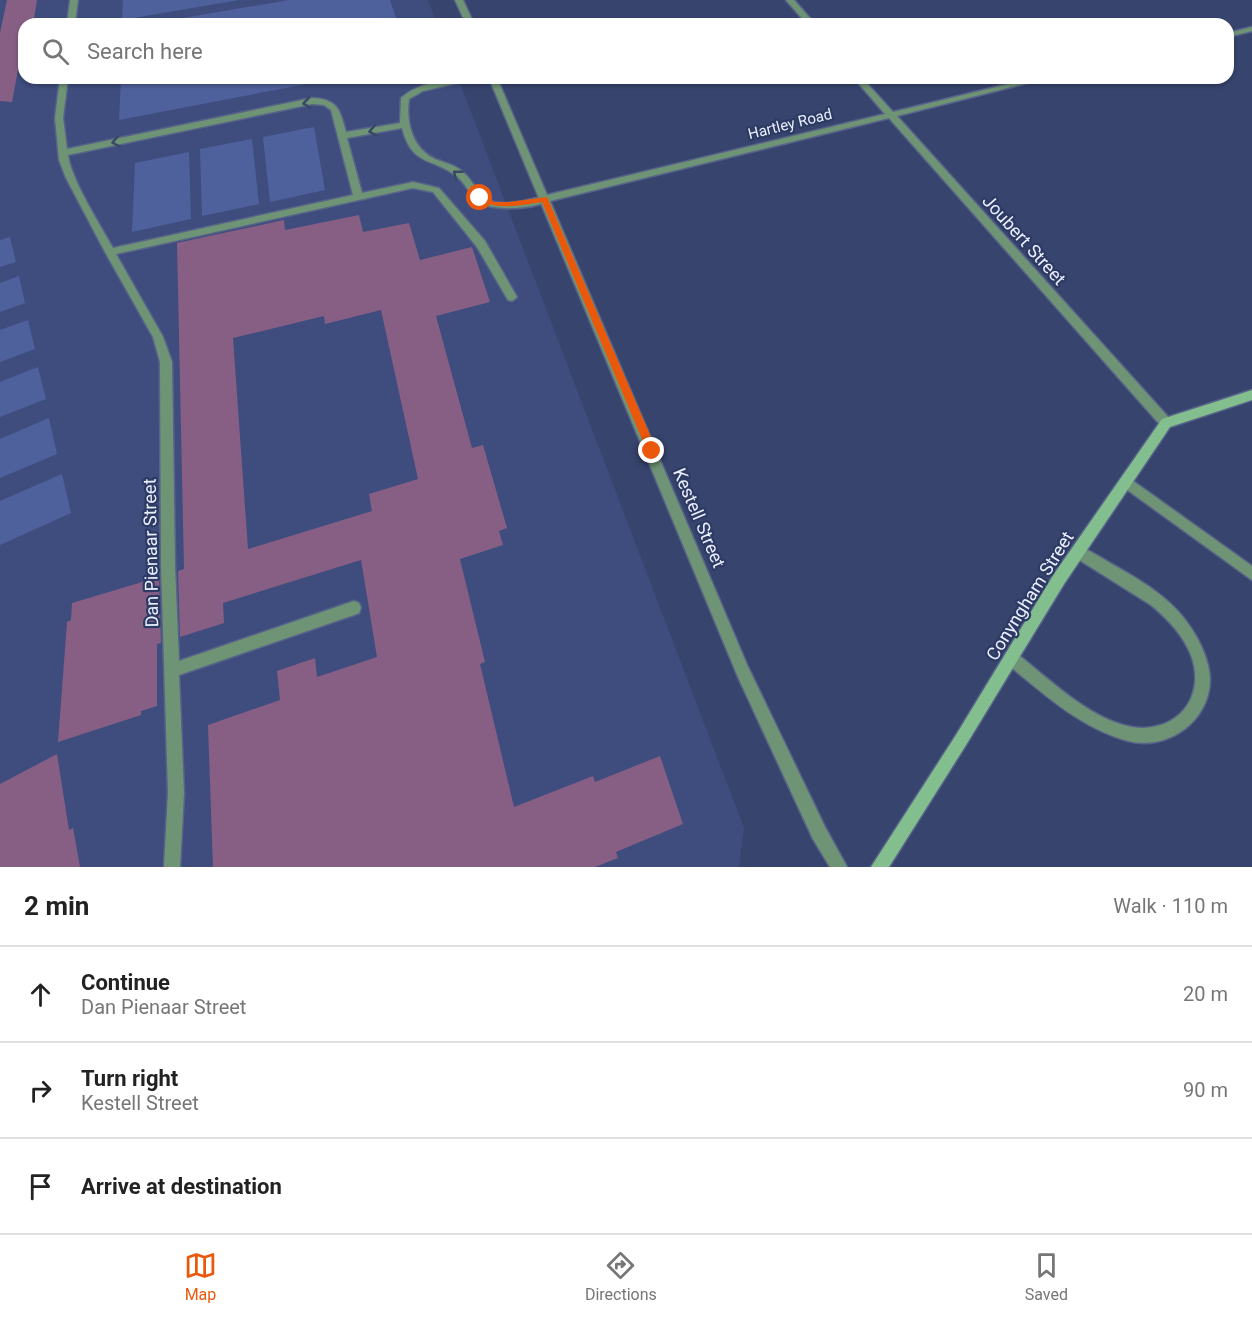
<!DOCTYPE html>
<html lang="en">
<head>
<meta charset="utf-8">
<style>
  body { margin:0; font-family:Roboto,sans-serif; background:#f6f6f6; color:#222 }
  .stop { position:absolute; width:18px; height:18px; margin:-14px; border:4px solid #ea580c; border-radius:50%; background:#fff }
  .stop.end { background:#ea580c; border-color:#fff; box-shadow:0 2px 6px #0008 }
  .list { margin:0; padding:0; list-style:none }
  h2 { display:flex; justify-content:space-between; align-items:center; height:78px; margin:0; padding:0 24px; font-size:26px }
  h2 small { font-size:20px; font-weight:400; color:#767676 }
  .list li { display:grid; grid-template-columns:39px 1fr auto; gap:18px; align-items:center; box-sizing:border-box; height:96px; padding:0 24px; border-top:2px solid #e0e0e0 }
  .list b { display:block; font-size:22px; white-space:nowrap }
  .list p { margin:0; font-size:20px; white-space:nowrap; color:#767676 }
  .list em { font-size:20px; font-style:normal; color:#767676 }
  .icon { flex:none; width:33px; height:33px; fill:none; stroke:currentColor; stroke-width:2; stroke-linecap:round; stroke-linejoin:round }
  .map { position:relative; flex:none; width:1252px; height:867px; overflow:hidden }
  .search { position:absolute; background:#fff; box-shadow:0 2px 4px #0004; left:18px; right:18px; top:18px; height:66px; display:flex; align-items:center; gap:15px; box-sizing:border-box; padding:0 21px; border-radius:18px; color:#767676; font-size:22px }
  .sheet { height:366px; background:#fff }
  nav { display:flex; justify-content:space-around; align-items:center; box-sizing:border-box; height:84px; border-top:2px solid #e0e0e0; background:#fff; font-size:16px; color:#767676 }
  nav a { display:grid; justify-items:center; gap:3px }
  nav .on { color:#ea580c }
  .map>svg:first-child { display:block }
  .built { fill:#3e4d7e }
  .green { fill:#4f619c }
  .building { fill:#875f84; fill-rule:evenodd }
  .lines { fill:none; stroke-linecap:round; stroke-linejoin:round }
  .lane-casing { stroke:#576388; stroke-width:3 }
  .street-casing { stroke:#576388; stroke-width:3 }
  .secondary-casing { stroke:#576388; stroke-width:3 }
  .lane { fill:#6f9475; fill-rule:evenodd }
  .street { fill:#6f9475; fill-rule:evenodd }
  .secondary { fill:#83bf8e; fill-rule:evenodd }
  .oneway { stroke:#374866 }
  .route { fill:#ea580c }
  .labels { text-anchor:middle; stroke-width:4.5; stroke-linejoin:round; paint-order:stroke }
  .far-street-label { font-size:15px; fill:#e9effe; stroke:#2d3a63 }
  .street-label { font-size:18px; fill:#e9effe; stroke:#2d3a63 }
</style>
</head>
<body>
<div class="map">
<svg width="1252" height="867" viewBox="0 0 1252 867">
  <rect width="100%" height="100%" fill="#37446e"/>
  <!-- built -->
  <path class="built" d="M 0,0 L 428,0 L 437,24 L 24,24 L 24,78 L 458,78 L 744,828 L 739,867 L 0,867 Z"/>
  <!-- green -->
  <g class="green">
    <path d="M 123,0 L 239,0 L 122,20 Z"/>
    <path d="M 289,0 L 390,0 L 398,24 L 148,24 Z"/>
    <path d="M 121,78 L 338,78 L 119,120 Z"/>
    <path d="M 314,127 L 325,190 L 270,202 L 263,137 Z"/>
    <path d="M 252,139 L 259,204 L 202,216 L 200,149 Z"/>
    <path d="M 189,152 L 191,219 L 132,232 L 135,163 Z"/>
    <path d="M 10,237 L 16,262 L 0,267 L 0,240 Z"/>
    <path d="M 19,276 L 25,303 L 0,312 L 0,283 Z"/>
    <path d="M 28,320 L 35,349 L 0,362 L 0,330 Z"/>
    <path d="M 38,367 L 46,399 L 0,417 L 0,382 Z"/>
    <path d="M 49,418 L 57,454 L 0,478 L 0,439 Z"/>
    <path d="M 62,474 L 71,513 L 0,545 L 0,501 Z"/>
  </g>
  <!-- building -->
  <g class="building">
    <path d="M 7,0 L 37,0 L 33,24 L 24,24 L 24,38 L 12,102 L 0,101 L 0,33 Z"/>
    <path d="M 359,215 L 363,232 L 409,223 L 420,260 L 472,247 L 490,302 L 436,316 L 472,448 L 483,445 L 507,528 L 499,531 L 503,545 L 460,559 L 485,662 L 480,664 L 514,807 L 593,776 L 595,782 L 660,756 L 683,824 L 616,852 L 618,858 L 595,867 L 213,867 L 208,725 L 280,700 L 277,671 L 315,658 L 317,677 L 377,657 L 361,560 L 223,603 L 224,623 L 180,637 L 178,571 L 184,569 L 177,243 L 284,220 L 285,230 ZM 381,310 L 418,479 L 369,494 L 372,511 L 248,549 L 233,338 L 324,316 L 325,324 Z"/>
    <path d="M 159,577 L 161,643 L 157,644 L 157,706 L 141,711 L 141,715 L 58,742 L 67,622 L 71,620 L 72,603 Z"/>
    <path d="M 57,754 L 69,830 L 73,828 L 80,867 L 0,867 L 0,784 Z"/>
  </g>
  <g class="lines">
    <!-- lane casing -->
    <g class="lane-casing">
      <g id="lane">
        <path d="M 70,0 L 78,0 L 75,24 L 67,24 Z"/>
        <path d="M 60,78 L 68,78 L 63,118 L 67,149 L 312,98 C 338,99 340,110 346,132 L 400,123 L 401,98 C 420,81 454,78 478,78 L 423,91 L 409,99 C 406,122 412,148 435,159 C 445,163 456,165 464,173 C 474,182 480,198 494,202 C 510,206 530,199 545,196 L 550,199 C 538,209 493,212 479,202 C 469,194 465,182 455,175 C 430,157 412,166 402,128 L 347,138 L 362,193 L 413,182 L 439,188 L 485,241 L 517,297 L 512,301 L 508,300 L 477,247 L 433,192 L 413,188 L 116,254 L 163,337 L 172,362 L 175,565 L 179,661 L 354,601 L 359,603 L 361,608 L 359,613 L 354,615 L 179,675 L 184,793 L 180,867 L 164,867 L 168,793 L 161,565 L 160,362 L 153,337 L 105,252 L 66,178 L 59,160 L 55,118 ZM 312,104 L 324,105 L 331,110 L 353,195 L 113,248 C 100,225 71,179 68,155 Z"/>
        <path d="M 1126,476 L 1252,566 L 1252,580 L 1122,486 L 1120,482 L 1122,478 Z"/>
        <path d="M 1078,546 C 1089,550 1100,557 1110,563 C 1140,580 1172,598 1191,628 C 1201,643 1209,661 1210,679 C 1210,721 1168,751 1128,741 C 1080,728 1043,693 1006,663 L 1004,658 L 1006,653 L 1011,651 L 1016,653 C 1048,678 1090,720 1132,727 C 1176,734 1207,698 1191,655 C 1183,635 1168,619 1151,605 L 1073,556 L 1071,552 L 1073,548 Z"/>
      </g>
    </g>
    <!-- street casing -->
    <g class="street-casing">
      <g id="street">
        <path d="M 455,0 L 463,0 L 474,24 L 466,24 Z"/>
        <path d="M 786,0 L 794,0 L 815,24 L 807,24 Z"/>
        <path d="M 1252,27 L 1252,31 L 1228,37 L 1228,33 Z"/>
        <path d="M 489,78 L 497,78 L 547,195 L 885,114 L 854,78 L 862,78 L 893,112 L 1033,78 L 1047,78 L 897,116 L 1170,419 L 1172,423 L 1170,427 L 1162,427 L 889,118 L 550,201 L 748,667 L 825,827 L 847,867 L 830,867 L 813,839 L 738,677 Z"/>
      </g>
    </g>
    <!-- secondary casing -->
    <g class="secondary-casing">
      <path id="secondary" d="M 1252,390 L 1252,400 L 1170,427 L 1064,584 L 966,745 L 889,867 L 871,867 L 956,735 L 1054,574 L 1162,419 Z"/>
    </g>
    <!-- lane -->
    <use href="#lane" class="lane"/>
    <!-- street -->
    <use href="#street" class="street"/>
    <!-- secondary -->
    <use href="#secondary" class="secondary"/>
  </g>
  <!-- one-way arrows -->
  <defs><path id="oneway-chevron" d="M-2-3.5L2.5 0L-2 3.5" fill="none" stroke-width="1.6" stroke-linecap="round" stroke-linejoin="round" transform="scale(1.5)"/></defs>
  <g class="oneway">
    <use href="#oneway-chevron" transform="translate(307 103) rotate(171)"/>
    <use href="#oneway-chevron" transform="translate(373 131) rotate(170)"/>
    <use href="#oneway-chevron" transform="translate(116 142) rotate(168)"/>
    <use href="#oneway-chevron" transform="translate(457 174) rotate(-142)"/>
  </g>
  <!-- route -->
  <path class="route" d="M 480,196 L 495,202 L 509,202 L 547,197 L 657,451 L 655,454 L 652,456 L 647,451 L 542,202 C 518,206 500,210 477,200 L 477,197 Z"/>
  <g class="labels">
    <!-- far-street labels -->
    <g class="far-street-label">
      <text transform="translate(790 124) rotate(-14)" y="5">Hartley Road</text>
    </g>
    <!-- street labels -->
    <g class="street-label">
      <text transform="translate(1024 240) rotate(48)" y="6">Joubert Street</text>
      <text transform="translate(699 518) rotate(67)" y="6">Kestell Street</text>
      <text transform="translate(151 553) rotate(-91)" y="6">Dan Pienaar Street</text>
      <text transform="translate(1030 596) rotate(-58)" y="6">Conyngham Street</text>
    </g>
  </g>
</svg>
<div class="stop" style="left:480px;top:198px"></div>
<div class="stop end" style="left:652px;top:451px"></div>
<div class="search"><svg class="icon" aria-label="search" viewBox="0 0 24 24"><circle cx="10" cy="10" r="6"/><path d="M15 15l6 6"/></svg>Search here</div>
</div>
<section class="sheet">
<h2>2 min<small>Walk · 110 m</small></h2>
<ul class="list">
<li><svg class="icon" aria-label="ahead" viewBox="0 0 24 24"><path d="M12 20V5M6 11l6-6 6 6"/></svg><div><b>Continue</b><p>Dan Pienaar Street</p></div><em>20 m</em></li>
<li><svg class="icon" aria-label="right" viewBox="0 0 24 24"><path d="M7 20v-9h11M14 6l5 5-5 5"/></svg><div><b>Turn right</b><p>Kestell Street</p></div><em>90 m</em></li>
<li><svg class="icon" aria-label="arrive" viewBox="0 0 24 24"><path d="M6 21V4h12l-3 4 3 4H6"/></svg><div><b>Arrive at destination</b></div></li>
</ul>
</section>
<nav>
<a class="on"><svg class="icon" aria-label="map" viewBox="0 0 24 24"><path d="M3 6l6-2 6 2 6-2v14l-6 2-6-2-6 2zM9 4v14M15 6v14"/></svg>Map</a>
<a><svg class="icon" aria-label="directions" viewBox="0 0 24 24"><path d="M12 3l9 9-9 9-9-9zM9 14v-3h6M13 9l2 2-2 2"/></svg>Directions</a>
<a><svg class="icon" aria-label="saved" viewBox="0 0 24 24"><path d="M7 4h10v16l-5-4-5 4z"/></svg>Saved</a>
</nav>
</body>
</html>
